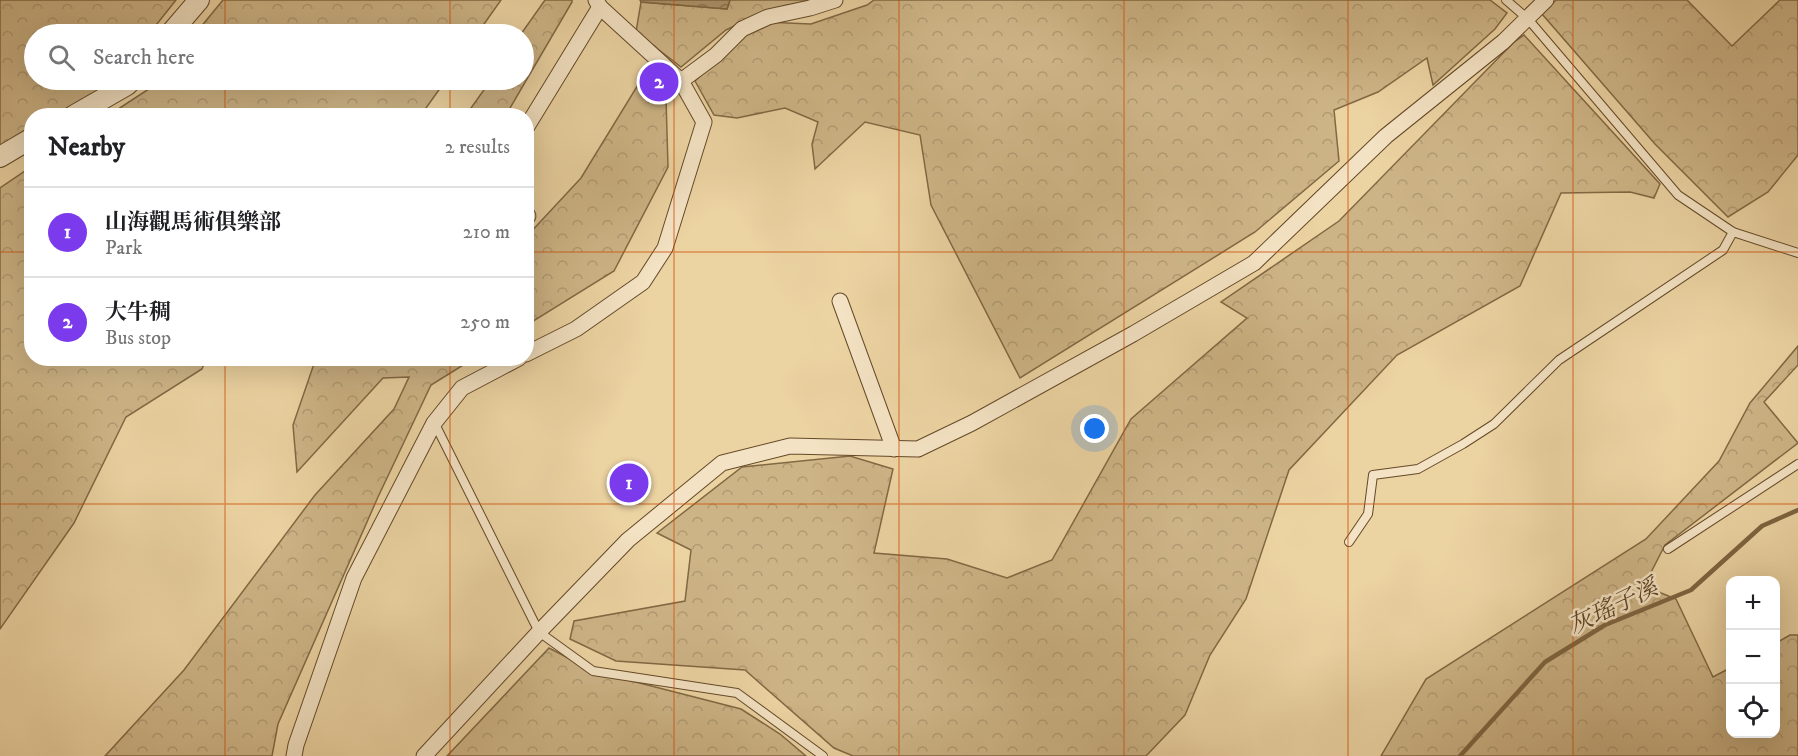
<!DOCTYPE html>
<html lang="en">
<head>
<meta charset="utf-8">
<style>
  body { margin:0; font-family:"IM FELL DW Pica","Noto Serif TC",serif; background:#f6f6f6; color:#202124 }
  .controls { position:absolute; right:18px; bottom:18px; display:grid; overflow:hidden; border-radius:12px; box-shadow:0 6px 24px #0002 }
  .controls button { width:54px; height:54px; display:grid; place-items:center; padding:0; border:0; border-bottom:2px solid #e0e0e0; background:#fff; color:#202124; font:30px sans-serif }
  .you { position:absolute; left:1095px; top:429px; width:21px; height:21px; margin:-15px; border:4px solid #fff; border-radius:50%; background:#1a73e8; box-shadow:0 0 0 9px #1a73e833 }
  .badge { display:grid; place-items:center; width:39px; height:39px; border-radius:50%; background:#7c3aed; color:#fff; font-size:20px; font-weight:700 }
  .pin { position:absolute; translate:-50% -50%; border:3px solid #fff; box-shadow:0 2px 6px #0006 }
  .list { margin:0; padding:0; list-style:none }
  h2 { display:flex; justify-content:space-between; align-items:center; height:78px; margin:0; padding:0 24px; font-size:26px }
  h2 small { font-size:20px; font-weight:400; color:#757577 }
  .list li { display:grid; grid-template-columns:39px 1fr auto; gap:18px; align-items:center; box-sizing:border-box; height:90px; padding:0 24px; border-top:2px solid #e0e0e0 }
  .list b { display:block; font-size:22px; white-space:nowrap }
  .list p { margin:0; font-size:20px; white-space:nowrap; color:#757577 }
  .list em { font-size:20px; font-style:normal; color:#757577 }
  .icon { flex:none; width:33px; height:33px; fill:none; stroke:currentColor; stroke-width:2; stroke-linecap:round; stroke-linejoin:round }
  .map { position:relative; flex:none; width:1798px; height:756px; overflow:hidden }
  .search { position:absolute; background:#fff; box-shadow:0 6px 24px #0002; left:24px; top:24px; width:510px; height:66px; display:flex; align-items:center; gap:15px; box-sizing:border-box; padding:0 21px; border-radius:33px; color:#757577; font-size:22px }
  .panel { position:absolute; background:#fff; box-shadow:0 6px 24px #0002; left:24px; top:108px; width:510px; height:258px; border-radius:24px }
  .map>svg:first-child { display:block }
  .forest { fill:url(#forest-crowns); stroke:#826843; stroke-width:1.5 }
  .water { fill:url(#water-waves); stroke:#7e6440; stroke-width:1.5 }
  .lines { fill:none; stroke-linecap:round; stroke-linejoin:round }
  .stream { stroke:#7e6440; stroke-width:4.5 }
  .service-casing { stroke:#644928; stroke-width:10 }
  .minor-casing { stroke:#644928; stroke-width:17 }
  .tertiary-casing { stroke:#644928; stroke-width:22 }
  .service { stroke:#f3e2c3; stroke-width:8 }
  .minor { stroke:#f3e2c3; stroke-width:15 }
  .tertiary { stroke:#f3e2c3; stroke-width:20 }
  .grid { fill:none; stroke:#cd500a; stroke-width:1.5; stroke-opacity:0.55 }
  .labels { text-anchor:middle; stroke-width:5; stroke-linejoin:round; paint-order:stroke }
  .water-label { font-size:24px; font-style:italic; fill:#604525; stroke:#f3e2c3 }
</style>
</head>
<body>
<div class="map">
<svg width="1798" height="756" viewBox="0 0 1798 756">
  <defs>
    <pattern id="forest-crowns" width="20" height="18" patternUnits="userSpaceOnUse" patternTransform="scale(1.5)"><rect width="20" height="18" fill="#cdb486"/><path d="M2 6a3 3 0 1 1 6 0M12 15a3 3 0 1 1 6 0" fill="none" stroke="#b19a72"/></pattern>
    <pattern id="water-waves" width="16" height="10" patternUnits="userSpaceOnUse" patternTransform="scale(1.5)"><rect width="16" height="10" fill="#ae946b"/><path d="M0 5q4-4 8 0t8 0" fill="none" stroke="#8e7856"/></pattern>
  </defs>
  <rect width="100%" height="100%" fill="#ecd3a2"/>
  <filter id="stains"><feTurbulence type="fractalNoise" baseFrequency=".00333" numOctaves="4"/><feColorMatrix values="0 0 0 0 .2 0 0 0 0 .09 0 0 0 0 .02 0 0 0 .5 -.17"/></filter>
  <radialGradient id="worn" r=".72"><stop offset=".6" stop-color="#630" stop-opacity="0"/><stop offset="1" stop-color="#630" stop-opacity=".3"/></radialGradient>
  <!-- forest -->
  <g class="forest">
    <path d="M 0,0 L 176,0 L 149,34 L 34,34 L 34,80 L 115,80 L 58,115 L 32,116 L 31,132 L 0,151 Z"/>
    <path d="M 223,0 L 501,0 L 477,34 L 195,34 Z"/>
    <path d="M 545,0 L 572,0 L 572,2 L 506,115 L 466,115 L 491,80 L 524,80 L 524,34 L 521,34 Z"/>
    <path d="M 730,0 L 816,0 L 766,11 L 726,30 L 681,67 L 636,32 L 641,2 L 727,9 Z"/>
    <path d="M 874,0 L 1490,0 L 1507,13 L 1495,29 L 1433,85 L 1427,58 L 1378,92 L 1334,110 L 1339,161 L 1255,232 L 1020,378 L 931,205 L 920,135 L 865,122 L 815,169 L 812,144 L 818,122 L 785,108 L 737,118 L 714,115 L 695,81 L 731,46 L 764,22 L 811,24 L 867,5 Z"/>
    <path d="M 1556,0 L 1687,0 L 1732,46 L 1780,0 L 1798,0 L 1798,155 L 1768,192 L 1728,217 L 1655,144 L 1542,14 Z"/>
    <path d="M 1524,35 L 1660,184 L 1654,198 L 1630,192 L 1561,193 L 1520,286 L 1397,355 L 1289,470 L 1246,599 L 1210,655 L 1185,715 L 1146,756 L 853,756 L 834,748 L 745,670 L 616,661 L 570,639 L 574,621 L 685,601 L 691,550 L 657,533 L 742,467 L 850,456 L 893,469 L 874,553 L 947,559 L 1007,578 L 1052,560 L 1131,419 L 1247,318 L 1221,302 L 1339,221 L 1513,43 Z"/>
    <path d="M 644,75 L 666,99 L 668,167 L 614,271 L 527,325 L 527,235 L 528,235 L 581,178 Z"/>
    <path d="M 159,80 L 446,80 L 421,115 L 109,115 L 155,85 Z"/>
    <path d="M 31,167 L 32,358 L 206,359 L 202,369 L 126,417 L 74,523 L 0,629 L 0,188 Z"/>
    <path d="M 1798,346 L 1798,365 L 1764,402 L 1798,443 L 1665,545 L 1644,586 L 1676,599 L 1713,677 L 1730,668 L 1730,734 L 1776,734 L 1776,643 L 1790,635 L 1798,635 L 1798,756 L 1381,756 L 1426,679 L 1646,539 L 1719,461 L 1750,403 Z"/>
    <path d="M 316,358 L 473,359 L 431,385 L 378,497 L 278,724 L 272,756 L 105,756 L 184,670 L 315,495 L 394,409 L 409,377 L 383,378 L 297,472 L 293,425 Z"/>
    <path d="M 549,648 L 593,671 L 741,709 L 780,734 L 806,756 L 447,756 Z"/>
  </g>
  <!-- water -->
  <path class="water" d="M 640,0 L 730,0 L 727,9 L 641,2 Z"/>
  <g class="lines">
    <!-- stream -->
    <path class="stream" d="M 1460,756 L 1545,662 L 1605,625 L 1691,590 L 1762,526 L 1798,510"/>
    <!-- service casing -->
    <g class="service-casing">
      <g id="service">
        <path d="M 1506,0 L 1528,19 L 1678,195 L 1733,232 L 1798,253"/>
        <path d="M 435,424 L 539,632 L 593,671 L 737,693 L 823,756"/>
        <path d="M 1349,542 L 1368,514 L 1373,475 L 1418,469 L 1463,444 L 1494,424 L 1559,360 L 1723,250 L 1733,232"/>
        <path d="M 1668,549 L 1798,464"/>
      </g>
    </g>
    <!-- minor casing -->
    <g class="minor-casing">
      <g id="minor">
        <path d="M 681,81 L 716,55 L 742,29 L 768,17 L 810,8 L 835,0"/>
        <path d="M 526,128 L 600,7"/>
        <path d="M 526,213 L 528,216"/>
        <path d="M 840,301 L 894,449"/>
        <path d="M 526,354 L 576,329 L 643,282 L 665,248 L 704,122 L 681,81 L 600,7 L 596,0"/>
        <path d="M 294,756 L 296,745 L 354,578 L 434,423 L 462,388 L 519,358"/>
        <path d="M 424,756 L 539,632 L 628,540 L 722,463 L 790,446 L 918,449 L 972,423 L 1133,334 L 1254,263 L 1386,136 L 1503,42 L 1546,0"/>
      </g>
    </g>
    <!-- tertiary casing -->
    <g class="tertiary-casing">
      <g id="tertiary">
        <path d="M 170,34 L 199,0"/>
        <path d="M 73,116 L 127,85 L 132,80"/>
        <path d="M 0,157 L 32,138"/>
      </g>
    </g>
    <!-- service -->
    <use href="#service" class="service"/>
    <!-- minor -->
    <use href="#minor" class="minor"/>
    <!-- tertiary -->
    <use href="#tertiary" class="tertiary"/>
  </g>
  <!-- grid -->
  <path class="grid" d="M 225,0 L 225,34M 450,0 L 450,34M 674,0 L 674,756M 899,0 L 899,756M 1124,0 L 1124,756M 1348,0 L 1348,756M 1573,0 L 1573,756M 225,80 L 225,116M 450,80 L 450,116M 0,252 L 32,252M 526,252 L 1798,252M 225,358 L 225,756M 450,358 L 450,756M 0,504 L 1798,504"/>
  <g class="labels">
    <!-- water labels -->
    <g class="water-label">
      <text transform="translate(1613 606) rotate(-26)" y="8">灰瑤子溪</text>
    </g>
  </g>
  <rect width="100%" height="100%" filter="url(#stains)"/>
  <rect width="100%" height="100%" fill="url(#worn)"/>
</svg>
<div class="controls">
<button>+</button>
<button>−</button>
<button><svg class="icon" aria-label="locate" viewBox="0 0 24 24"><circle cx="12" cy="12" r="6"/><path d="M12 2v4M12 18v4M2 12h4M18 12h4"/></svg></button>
</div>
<div class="you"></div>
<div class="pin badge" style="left:629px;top:483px">1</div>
<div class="pin badge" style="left:659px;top:82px">2</div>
<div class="search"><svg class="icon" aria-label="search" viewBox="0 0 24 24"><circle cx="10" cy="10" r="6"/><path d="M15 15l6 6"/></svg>Search here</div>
<section class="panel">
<h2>Nearby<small>2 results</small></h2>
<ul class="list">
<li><span class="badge">1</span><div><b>山海觀馬術俱樂部</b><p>Park</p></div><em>210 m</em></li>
<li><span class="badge">2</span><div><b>大牛稠</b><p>Bus stop</p></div><em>250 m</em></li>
</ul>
</section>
</div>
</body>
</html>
